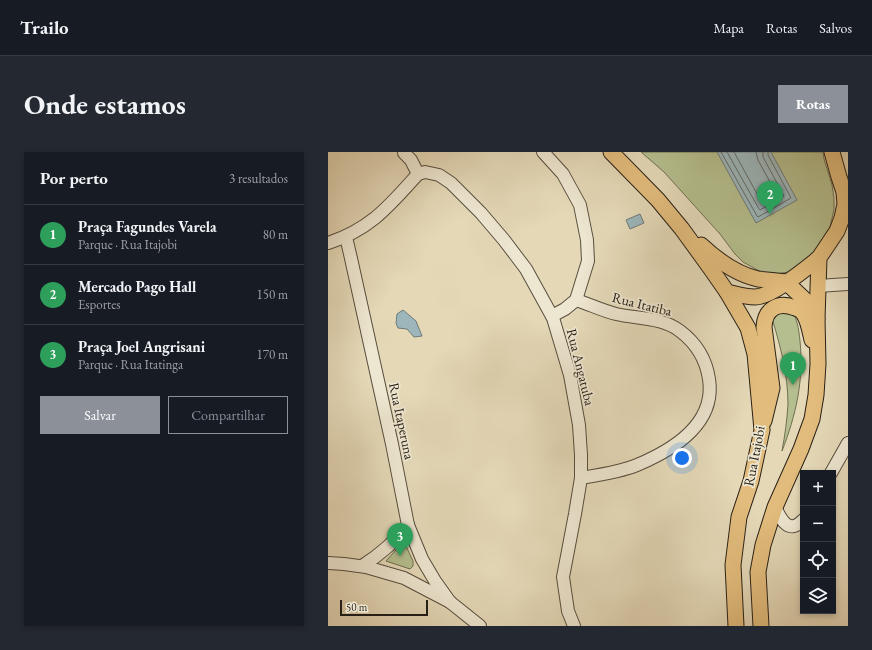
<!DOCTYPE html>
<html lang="pt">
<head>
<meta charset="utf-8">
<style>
  body { margin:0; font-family:"EB Garamond",serif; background:#242831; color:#f1f3f6 }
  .controls { position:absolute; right:12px; bottom:12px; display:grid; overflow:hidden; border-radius:0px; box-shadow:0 2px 6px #0003 }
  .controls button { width:36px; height:36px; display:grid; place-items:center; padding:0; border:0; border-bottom:1px solid #363941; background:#171b24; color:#f1f3f6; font:20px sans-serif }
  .scale { position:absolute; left:12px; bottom:10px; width:88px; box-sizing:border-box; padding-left:4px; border:2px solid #282017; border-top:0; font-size:11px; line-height:14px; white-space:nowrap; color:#282017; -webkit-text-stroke:3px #ede6d0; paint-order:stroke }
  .you { position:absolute; left:354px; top:306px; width:14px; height:14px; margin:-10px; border:3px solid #fff; border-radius:50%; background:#1a73e8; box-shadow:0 0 0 6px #1a73e833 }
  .badge { display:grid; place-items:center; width:26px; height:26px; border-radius:50%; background:#8c9099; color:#fff; font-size:13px; font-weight:700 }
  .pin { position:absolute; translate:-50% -33px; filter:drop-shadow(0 1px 2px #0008) }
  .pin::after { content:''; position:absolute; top:21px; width:14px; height:12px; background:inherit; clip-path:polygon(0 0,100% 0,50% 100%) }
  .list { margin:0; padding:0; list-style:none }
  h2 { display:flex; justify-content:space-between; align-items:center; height:52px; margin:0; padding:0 16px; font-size:17px }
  h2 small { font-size:13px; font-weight:400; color:#9ea1a6 }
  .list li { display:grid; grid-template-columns:26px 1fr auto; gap:12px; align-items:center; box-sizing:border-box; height:60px; padding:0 16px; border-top:1px solid #363941 }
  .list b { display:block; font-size:15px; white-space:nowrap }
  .list p { margin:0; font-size:13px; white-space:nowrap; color:#9ea1a6 }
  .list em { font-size:13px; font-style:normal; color:#9ea1a6 }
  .actions { display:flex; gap:8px; padding:12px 16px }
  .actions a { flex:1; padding:9px 0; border:1px solid #8c9099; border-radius:0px; text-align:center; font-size:14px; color:#8c9099 }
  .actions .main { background:#8c9099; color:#fff }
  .icon { flex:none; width:22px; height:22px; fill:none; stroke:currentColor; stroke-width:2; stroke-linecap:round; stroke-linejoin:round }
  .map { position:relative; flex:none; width:520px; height:474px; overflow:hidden; border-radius:0px }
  header { display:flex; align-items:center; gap:24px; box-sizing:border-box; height:56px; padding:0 20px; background:#171b24; border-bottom:1px solid #363941 }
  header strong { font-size:19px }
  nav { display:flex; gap:22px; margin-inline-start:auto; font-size:14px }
  .intro { display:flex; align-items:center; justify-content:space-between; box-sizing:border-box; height:96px; padding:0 24px }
  h1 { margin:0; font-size:28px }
  .button { padding:10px 18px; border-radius:0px; background:#8c9099; color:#fff; font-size:14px; font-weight:700 }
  main { display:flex; gap:24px; padding:0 24px }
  aside { flex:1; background:#171b24; border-radius:0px; box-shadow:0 2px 6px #0003 }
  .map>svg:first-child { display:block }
  .green { fill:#b5be8e; stroke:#6e6f52 }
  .water { fill:#9cb6bb; stroke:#6e7a79 }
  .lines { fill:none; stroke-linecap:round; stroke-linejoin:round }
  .shore { stroke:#626b69; stroke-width:1 }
  .minor-casing { stroke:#574e3f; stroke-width:14 }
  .major-casing { stroke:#282017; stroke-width:17 }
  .minor { stroke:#ede6d0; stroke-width:12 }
  .major { stroke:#e2bc7c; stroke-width:15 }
  .labels { text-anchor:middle; stroke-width:3.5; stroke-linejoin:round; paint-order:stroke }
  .street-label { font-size:14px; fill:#282017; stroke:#ede6d0 }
</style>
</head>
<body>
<header>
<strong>Trailo</strong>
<nav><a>Mapa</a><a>Rotas</a><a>Salvos</a></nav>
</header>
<div class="intro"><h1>Onde estamos</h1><a class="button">Rotas</a></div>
<main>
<aside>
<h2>Por perto<small>3 resultados</small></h2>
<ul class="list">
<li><span class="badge" style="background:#2e9e5b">1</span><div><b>Praça Fagundes Varela</b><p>Parque · Rua Itajobi</p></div><em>80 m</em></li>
<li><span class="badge" style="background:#2e9e5b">2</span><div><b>Mercado Pago Hall</b><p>Esportes</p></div><em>150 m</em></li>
<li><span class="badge" style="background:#2e9e5b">3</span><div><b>Praça Joel Angrisani</b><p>Parque · Rua Itatinga</p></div><em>170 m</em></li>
</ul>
<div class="actions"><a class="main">Salvar</a><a>Compartilhar</a></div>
</aside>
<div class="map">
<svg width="520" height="474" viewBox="0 0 520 474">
  <rect width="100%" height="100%" fill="#e4d8b7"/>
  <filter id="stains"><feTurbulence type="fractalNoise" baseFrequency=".005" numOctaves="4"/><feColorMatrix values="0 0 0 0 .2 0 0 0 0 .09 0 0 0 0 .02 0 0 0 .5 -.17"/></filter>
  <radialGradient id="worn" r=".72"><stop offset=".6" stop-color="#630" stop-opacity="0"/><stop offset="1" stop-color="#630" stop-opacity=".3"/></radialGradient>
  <!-- green -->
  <g class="green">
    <path d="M 313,0 L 495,0 L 496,7 L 504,33 L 506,46 L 506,58 L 502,75 L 485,102 L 460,120 L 447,122 L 435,121 L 415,110 L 407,102 L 392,82 L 336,20 Z"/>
    <path d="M 445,158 L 466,162 C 470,171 471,180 472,189 C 476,228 468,263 454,299 C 457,283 459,268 460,252 C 460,222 452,192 443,163 Z"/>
    <path d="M 74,391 L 77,392 L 85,409 L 85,414 L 82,417 L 58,409 Z"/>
  </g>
  <!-- water -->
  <g class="water">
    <path d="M 389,0 L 443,0 L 469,48 L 428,71 Z"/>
    <path d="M 312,62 L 316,71 L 302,77 L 298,68 Z"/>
    <path d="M 75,158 L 88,169 L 94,184 L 86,185 L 79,177 L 70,176 L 68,171 L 69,162 Z"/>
  </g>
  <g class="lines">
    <!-- shore -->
    <g class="shore">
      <path d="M 393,0 L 429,64 L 430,65 L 463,46 L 440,3 L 440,0"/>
      <path d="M 399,0 L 431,57 L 432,58 L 456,44 L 435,5 L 435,0"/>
      <path d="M 406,0 L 433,49 L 435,50 L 447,43 L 448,41 L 430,8 L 428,0"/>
    </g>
    <!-- minor casing -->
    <g class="minor-casing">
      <g id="minor">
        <path d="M 215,0 L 235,22 L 252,53 L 259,88 L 260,109 L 248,148 L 237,157 L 224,164"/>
        <path d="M 76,1 L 83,8 L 90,22"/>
        <path d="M 90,22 L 97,20 L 111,23 L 123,31 L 153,61 L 176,88 L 198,117 L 225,166 L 242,223 L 251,273 L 253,303 L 253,326 L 247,362 L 235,425 L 240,459 L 246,474"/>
        <path d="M 18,85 L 22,102 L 64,292 L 80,373 L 94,407 L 107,429 L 122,450"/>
        <path d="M 0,91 C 43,77 61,54 90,22"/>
        <path d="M 490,134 L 520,132"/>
        <path d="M 248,148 C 261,152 275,159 288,162 C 309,167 334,165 352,179 C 368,191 378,207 381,227 C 388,272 345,298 309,313 C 292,320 271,323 253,326"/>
        <path d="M 503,321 L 520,291"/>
        <path d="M 447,355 C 453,368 461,383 475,368"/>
        <path d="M 0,411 L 16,412 L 38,415 L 76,426 L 122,450 L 152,474"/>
        <path d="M 34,414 C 53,402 66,391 80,373"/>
      </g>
    </g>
    <!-- major casing -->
    <g class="major-casing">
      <g id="major">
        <path d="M 283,0 L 330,48 L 354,77 L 383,117 L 399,140 L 420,176 L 427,202 L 434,278 L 423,329 L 411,365 L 405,413 L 408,474"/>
        <path d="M 373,93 C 389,108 408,122 430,127 C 439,128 449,129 458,130"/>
        <path d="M 458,130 L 477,148 L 489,167"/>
        <path d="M 399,140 C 408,142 417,145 427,145 C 444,145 477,117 491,106"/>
        <path d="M 436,269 L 444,236 L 436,175 C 437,157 450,149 467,156 C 470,157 473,158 475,161 C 480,167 482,179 484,188"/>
        <path d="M 433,474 L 430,420 L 435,393 L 447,355 L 473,297 L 484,267 L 488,243 L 490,212 L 489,167 L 491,106 L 509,79 L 514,66 L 517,52 L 516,40 L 511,25 L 504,0"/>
      </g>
    </g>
    <!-- minor -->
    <use href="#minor" class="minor"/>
    <!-- major -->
    <use href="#major" class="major"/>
  </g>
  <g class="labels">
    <!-- street labels -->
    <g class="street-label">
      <text transform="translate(314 152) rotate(14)" y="5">Rua Itatiba</text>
      <text transform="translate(253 215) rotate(76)" y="5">Rua Angatuba</text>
      <text transform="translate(74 269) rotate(78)" y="5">Rua Itaperuna</text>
      <text transform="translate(426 304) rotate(-79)" y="5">Rua Itajobi</text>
    </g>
  </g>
  <rect width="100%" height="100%" filter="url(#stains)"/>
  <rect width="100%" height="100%" fill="url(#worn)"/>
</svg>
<div class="controls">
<button>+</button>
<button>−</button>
<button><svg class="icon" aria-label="locate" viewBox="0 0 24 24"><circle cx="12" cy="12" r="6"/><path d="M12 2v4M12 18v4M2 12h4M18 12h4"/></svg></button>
<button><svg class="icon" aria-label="layers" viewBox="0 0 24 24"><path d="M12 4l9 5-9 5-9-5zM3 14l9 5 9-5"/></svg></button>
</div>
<div class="scale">50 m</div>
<div class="you"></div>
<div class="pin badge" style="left:465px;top:233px;background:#2e9e5b">1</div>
<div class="pin badge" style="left:442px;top:62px;background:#2e9e5b">2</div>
<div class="pin badge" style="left:72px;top:404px;background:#2e9e5b">3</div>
</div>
</main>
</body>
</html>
